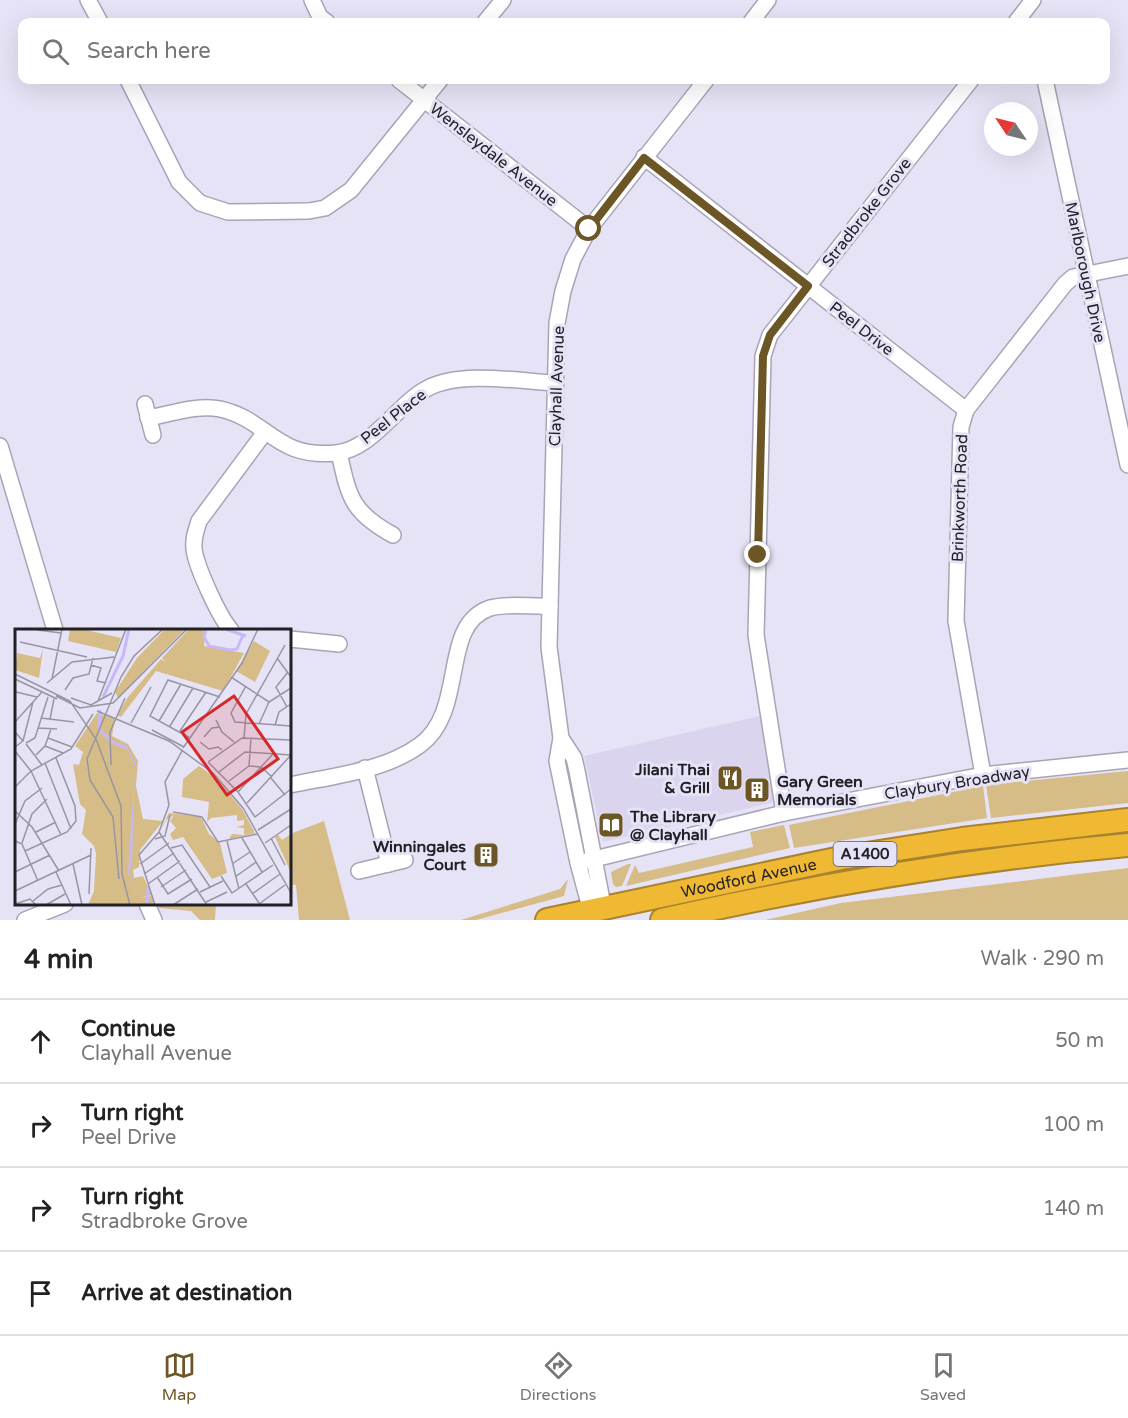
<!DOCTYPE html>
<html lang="en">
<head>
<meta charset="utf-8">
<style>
  body { margin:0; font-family:"Varela Round",sans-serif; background:#f2f2f2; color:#222 }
  .compass { position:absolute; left:984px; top:102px; width:54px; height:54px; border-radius:50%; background:#fff; box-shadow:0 6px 24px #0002; rotate:305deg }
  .stop { position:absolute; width:18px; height:18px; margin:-14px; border:4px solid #6c5626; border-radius:50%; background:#fff }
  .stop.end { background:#6c5626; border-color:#fff; box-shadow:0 2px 6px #0008 }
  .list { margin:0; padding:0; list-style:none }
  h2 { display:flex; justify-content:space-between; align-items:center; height:78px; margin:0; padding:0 24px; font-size:26px }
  h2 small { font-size:20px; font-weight:400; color:#767676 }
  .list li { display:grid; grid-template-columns:39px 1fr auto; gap:18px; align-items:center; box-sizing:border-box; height:84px; padding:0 24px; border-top:2px solid #e0e0e0 }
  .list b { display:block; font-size:22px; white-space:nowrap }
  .list p { margin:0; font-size:20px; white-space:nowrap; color:#767676 }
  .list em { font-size:20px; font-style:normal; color:#767676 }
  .icon { flex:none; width:33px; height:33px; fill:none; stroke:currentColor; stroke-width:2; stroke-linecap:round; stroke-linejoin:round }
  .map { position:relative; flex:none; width:1128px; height:920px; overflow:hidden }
  .search { position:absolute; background:#fff; box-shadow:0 6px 24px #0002; left:18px; right:18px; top:18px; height:66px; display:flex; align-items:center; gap:15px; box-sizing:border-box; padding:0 21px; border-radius:12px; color:#767676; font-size:22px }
  .sheet { height:414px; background:#fff }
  nav { display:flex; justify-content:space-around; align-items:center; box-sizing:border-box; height:84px; border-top:2px solid #e0e0e0; background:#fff; font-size:16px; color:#767676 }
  nav a { display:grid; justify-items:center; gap:3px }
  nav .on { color:#6c5626 }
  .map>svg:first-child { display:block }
  .built { fill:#dad4ef }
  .green { fill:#d6bc86 }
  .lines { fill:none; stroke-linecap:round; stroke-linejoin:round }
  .minor-casing { stroke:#a8a4b6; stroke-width:18 }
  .highway-casing { stroke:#a8832f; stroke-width:26 }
  .minor { stroke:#fff; stroke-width:15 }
  .highway { stroke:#f0b934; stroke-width:22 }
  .route { stroke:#6c5626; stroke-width:8 }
  .labels { text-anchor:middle; stroke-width:6; stroke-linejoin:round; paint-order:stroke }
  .shield { fill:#e7e3f6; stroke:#5d5a65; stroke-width:1.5 }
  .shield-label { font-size:15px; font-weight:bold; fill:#222027 }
  .street-label { font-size:16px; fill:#222027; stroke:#e7e3f6 }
  .poi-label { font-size:16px; font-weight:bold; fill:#222027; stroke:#e7e3f6; text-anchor:end }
  .inset-river { fill:none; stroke:#c8b8f9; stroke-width:3 }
  .inset-road { fill:none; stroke:#9895a3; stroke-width:1.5 }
  .view { fill:#d62828; fill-opacity:0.15; stroke:#d62828; stroke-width:3 }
  .inset-edge { fill:none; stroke:#222027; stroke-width:3 }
</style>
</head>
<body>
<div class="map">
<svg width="1128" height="920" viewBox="0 0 1128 920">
  <rect width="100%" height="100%" fill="#e7e3f6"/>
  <!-- built -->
  <path class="built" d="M 760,716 L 775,802 L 603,842 L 584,756 Z"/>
  <!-- green -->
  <g class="green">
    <path d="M 1128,771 L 1128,803 L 991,818 L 986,785 Z"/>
    <path d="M 983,786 L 987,818 L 794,848 L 789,825 Z"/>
    <path d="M 324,821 L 350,920 L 299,920 L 296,885 L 290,885 L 290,834 Z"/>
    <path d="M 784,825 L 790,848 L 626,886 L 635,865 L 639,873 L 753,847 L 750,832 Z"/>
    <path d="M 1128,828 L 1128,837 L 748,889 L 729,888 L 947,850 Z"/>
    <path d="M 628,864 L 631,864 L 622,886 L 616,887 L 613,884 L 611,872 Z"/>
    <path d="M 1128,868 L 1128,920 L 765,920 L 841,903 Z"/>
    <path d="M 568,879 L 564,896 L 476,920 L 461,920 L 560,889 Z"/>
    <path d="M 158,904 L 216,904 L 215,920 L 200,920 L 191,911 L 159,908 Z"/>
  </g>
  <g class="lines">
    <!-- minor casing -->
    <g class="minor-casing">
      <g id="minor">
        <path d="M 88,0 L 100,22"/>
        <path d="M 312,0 L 320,17 L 327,22"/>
        <path d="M 485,22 L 503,0"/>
        <path d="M 751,22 L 768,0"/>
        <path d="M 1016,22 L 1033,0"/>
        <path d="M 128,80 L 179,182 L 200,203 L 228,212 L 309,211 L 325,208 L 351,190 L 440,80"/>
        <path d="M 399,80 L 589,229"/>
        <path d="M 1045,80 L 1128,465"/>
        <path d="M 644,157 L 966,410"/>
        <path d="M 145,404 L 153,435"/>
        <path d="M 148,418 C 170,414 199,404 220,409 C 269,420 275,459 336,453 C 373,449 397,404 428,388 C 461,371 518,381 555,383"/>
        <path d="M 0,446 L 55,630"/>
        <path d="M 339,453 C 349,497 351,512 393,535"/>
        <path d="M 231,630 C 219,617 196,566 194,549 C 193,538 196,531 199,521 L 265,432"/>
        <path d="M 290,639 L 339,644"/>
        <path d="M 561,738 L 574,758 L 577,771 L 602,900 L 597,910 L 588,900 L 578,863 L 557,761 L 561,738 L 549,647 L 557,323 L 563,291 L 573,259 L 589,229 L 706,80"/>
        <path d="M 365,768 L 389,864"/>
        <path d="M 983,775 L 956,621 L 961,427 L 966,410 L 1065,284 L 1073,277 L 1128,266"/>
        <path d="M 290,785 C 332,776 385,771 420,745 C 468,710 439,625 490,608 C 507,603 532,607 550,606"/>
        <path d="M 784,813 L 756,635 L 763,356 L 770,335 L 971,80"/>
        <path d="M 586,861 L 784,813 L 983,775 L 1128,760"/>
        <path d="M 359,871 L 405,860"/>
        <path d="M 147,904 L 154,920"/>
        <path d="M 25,920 L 65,904"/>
      </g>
    </g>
    <!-- highway casing -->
    <g class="highway-casing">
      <g id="highway">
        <path id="s1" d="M 547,920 L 841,858 L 962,839 L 1128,820"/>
        <path d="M 662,920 C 816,885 971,859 1128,845"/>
      </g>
    </g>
    <!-- minor -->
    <use href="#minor" class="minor"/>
    <!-- highway -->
    <use href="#highway" class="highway"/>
  </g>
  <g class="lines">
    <!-- route -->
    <path class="route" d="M 589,229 L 644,158 L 808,286 L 770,335 L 763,356 L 758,555"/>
  </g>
  <!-- icons -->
  <defs>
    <g id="restaurant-square" transform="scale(1.35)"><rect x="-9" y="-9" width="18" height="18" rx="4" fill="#6c5626" stroke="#e7e3f6"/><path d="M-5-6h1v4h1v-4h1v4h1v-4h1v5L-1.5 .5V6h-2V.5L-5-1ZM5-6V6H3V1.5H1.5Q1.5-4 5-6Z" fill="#fff"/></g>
    <g id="building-square" transform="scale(1.35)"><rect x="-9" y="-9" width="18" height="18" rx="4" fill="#6c5626" stroke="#e7e3f6"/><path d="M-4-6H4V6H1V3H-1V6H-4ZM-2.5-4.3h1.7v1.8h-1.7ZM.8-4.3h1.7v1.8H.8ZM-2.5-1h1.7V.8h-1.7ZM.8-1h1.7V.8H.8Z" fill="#fff"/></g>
    <g id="library-square" transform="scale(1.35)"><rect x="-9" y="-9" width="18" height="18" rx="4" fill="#6c5626" stroke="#e7e3f6"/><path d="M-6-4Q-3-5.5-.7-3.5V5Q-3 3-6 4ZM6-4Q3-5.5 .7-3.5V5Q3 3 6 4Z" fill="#fff"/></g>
  </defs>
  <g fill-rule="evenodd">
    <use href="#restaurant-square" x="730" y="778"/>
    <use href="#building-square" x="757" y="790"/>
    <use href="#library-square" x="611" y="825"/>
    <use href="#building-square" x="486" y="855"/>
  </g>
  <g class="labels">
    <!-- shield labels -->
    <rect class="shield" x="833.5" y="842" width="63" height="24" rx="4.5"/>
    <g class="shield-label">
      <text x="865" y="859">A1400</text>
    </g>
    <!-- street labels -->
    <g class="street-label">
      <text transform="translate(494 154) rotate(38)" y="6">Wensleydale Avenue</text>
      <text transform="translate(866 212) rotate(-52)" y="6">Stradbroke Grove</text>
      <text transform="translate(1086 272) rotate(78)" y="6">Marlborough Drive</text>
      <text transform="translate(862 328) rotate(38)" y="6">Peel Drive</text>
      <text transform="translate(556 386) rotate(-88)" y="6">Clayhall Avenue</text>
      <text transform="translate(393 416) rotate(-38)" y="6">Peel Place</text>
      <text transform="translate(959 498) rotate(-88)" y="6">Brinkworth Road</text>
      <text transform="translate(957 782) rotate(-9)" y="6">Claybury Broadway</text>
      <text dy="6" stroke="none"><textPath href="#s1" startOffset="206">Woodford Avenue</textPath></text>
    </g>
    <!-- poi labels -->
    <g class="poi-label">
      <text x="710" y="775">Jilani Thai<tspan x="710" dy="18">&amp; Grill</tspan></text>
      <text x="777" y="787" text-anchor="start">Gary Green<tspan x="777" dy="18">Memorials</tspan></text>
      <text x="630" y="822" text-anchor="start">The Library<tspan x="630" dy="18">@ Clayhall</tspan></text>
      <text x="466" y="852">Winningales<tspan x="466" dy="18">Court</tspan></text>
    </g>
  </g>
  <!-- overview -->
  <g transform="translate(15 629)">
    <rect width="276" height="276" fill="#e7e3f6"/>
    <path d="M 55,0 L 67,0 L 106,9 L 101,23 L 53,12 ZM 150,0 L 170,0 L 103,69 L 100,63 L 122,29 ZM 174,0 L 191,0 L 189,17 L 229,24 L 208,62 L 141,42 L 106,88 L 102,86 L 113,68 L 146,30 L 150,33 L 147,29 ZM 239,12 L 255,22 L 240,53 L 221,42 ZM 28,19 L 24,49 L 0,41 L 2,24 L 25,29 ZM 82,84 L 100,90 L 97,107 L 113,115 L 123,132 L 121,157 L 128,190 L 148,192 L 125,221 L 124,238 L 118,241 L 119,249 L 128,247 L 137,266 L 124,269 L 137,267 L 139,276 L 73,276 L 79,262 L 81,225 L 79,217 L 67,205 L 71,181 L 65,175 L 58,135 L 64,136 L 68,123 L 60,117 ZM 184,137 L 201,149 L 227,180 L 240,204 L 214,210 L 217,205 L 229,206 L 229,199 L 221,198 L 229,196 L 229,186 L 229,191 L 222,192 L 222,186 L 196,189 L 192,193 L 194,173 L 167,168 L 168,150 ZM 154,184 L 186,188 L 194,205 L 205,214 L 212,244 L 197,250 L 168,208 L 158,211 L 155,205 L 161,199 L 155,192 L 159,186 L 151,191 L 146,202 L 149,205 L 146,202 L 150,192 ZM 276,205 L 276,244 L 260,208 L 263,206 L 267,211 Z" fill="#d6bc86"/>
    <path d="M 110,115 L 120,133 L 117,232 L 114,246 L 125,276 L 113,245 L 120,138 Z" fill="#c8b8f9"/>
    <path class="inset-river" d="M 191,0 L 189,8 L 194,17 L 215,21 L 222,20 L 228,6M 210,0 L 231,7M 88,68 L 108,27 L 114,0M 85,81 L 84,100 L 97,113 L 112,119M 132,276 L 133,258"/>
    <path class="inset-road" d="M 23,1 L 46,4M 5,13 L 72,28M 262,29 L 276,48M 76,36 L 86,39 L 82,52 L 91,54M 0,45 L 55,72 L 81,110 L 106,177 L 107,245 L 115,276M 216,48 L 254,73M 0,50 L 42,70M 37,50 L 47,0M 32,54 L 57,33 L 99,28M 231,57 L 216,84 L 220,93 L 276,97M 50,61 L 58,49 L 74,45 L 78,29M 1,63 L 22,68M 41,67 L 65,79 L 98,74 L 172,0M 56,69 L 76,76 L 97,64M 83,72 L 111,0M 272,78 L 261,58 L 273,43M 82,82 L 154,112 L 198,144 L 228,179 L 276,264M 26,89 L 59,93M 35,90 L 39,70M 201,91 L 207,103 L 219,113M 144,92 L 166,55M 0,93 L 27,63M 116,94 L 136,58M 244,95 L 254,73 L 276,59M 260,96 L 264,83 L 276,75M 155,97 L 178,59M 23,99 L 42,100M 137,101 L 169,118M 165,102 L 191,63M 0,103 L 8,112 L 0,118M 189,108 L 197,99 L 205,98M 33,109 L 57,118M 175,109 L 135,87 L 153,51 L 205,68M 229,109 L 231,85 L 270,16M 8,112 L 18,73M 185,113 L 194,120 L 203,118 L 207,121M 11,114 L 20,109 L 33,68M 11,115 L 27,136M 30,117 L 36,100M 168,119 L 227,34 L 243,0M 0,122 L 16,142M 21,126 L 30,117 L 48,124M 193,133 L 223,163 L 240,188 L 276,160M 193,133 L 227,109 L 276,111M 30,134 L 56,200M 96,136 L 95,103 L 110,69M 234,137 L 236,109M 16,142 L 46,206M 204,143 L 230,123 L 276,126M 256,149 L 270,166M 214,152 L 234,137 L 246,138 L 257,148M 0,158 L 16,142 L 56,120 L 78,85M 223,163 L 258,125M 232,174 L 276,126M 154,176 L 150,153 L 167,122M 0,182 L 17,198 L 44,242M 158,183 L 187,188 L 203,213 L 242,205M 0,195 L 10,172 L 27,159M 243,201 L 276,180M 21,203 L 41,193M 144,203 L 192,276M 227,209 L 247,243M 256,209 L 270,236M 140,210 L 150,207 L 155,186M 0,212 L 7,215 L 23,252M 212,212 L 224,260M 7,214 L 17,185 L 32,170M 250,214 L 276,196M 156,219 L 167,216 L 195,258M 10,222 L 52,203 L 61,192 L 60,177 L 41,129M 58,235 L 67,276M 125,235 L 154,214M 217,235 L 235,223M 0,243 L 35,226M 41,243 L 56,276M 129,245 L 159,224M 206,247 L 217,264 L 258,236M 142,248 L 153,265 L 177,250M 220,248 L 241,233M 104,250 L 98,188 L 75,151 L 72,130 L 106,48 L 119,27 L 148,0M 133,255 L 165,232M 231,255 L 244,274M 146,258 L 171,241M 0,262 L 76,226M 185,263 L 208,252M 74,265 L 76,219M 237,265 L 265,245M 18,272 L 33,260 L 47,256M 191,273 L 212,263M 0,275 L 15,270 L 21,276M 244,275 L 270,256M 31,276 L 50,265M 140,276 L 124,226 L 144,203 L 154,176M 158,276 L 183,260"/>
    <path class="view" d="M 219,67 L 263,130 L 212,166 L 167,103 Z"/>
    <rect width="276" height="276" class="inset-edge"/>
  </g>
</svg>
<svg class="compass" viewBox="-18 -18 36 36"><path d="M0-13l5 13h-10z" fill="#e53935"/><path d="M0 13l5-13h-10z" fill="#767676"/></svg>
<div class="stop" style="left:589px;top:229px"></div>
<div class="stop end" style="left:758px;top:555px"></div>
<div class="search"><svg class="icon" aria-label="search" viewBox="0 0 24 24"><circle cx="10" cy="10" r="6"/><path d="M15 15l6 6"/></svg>Search here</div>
</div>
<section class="sheet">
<h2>4 min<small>Walk · 290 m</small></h2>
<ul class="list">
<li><svg class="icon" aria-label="ahead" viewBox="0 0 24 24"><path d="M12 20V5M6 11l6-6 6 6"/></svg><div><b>Continue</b><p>Clayhall Avenue</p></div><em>50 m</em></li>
<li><svg class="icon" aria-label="right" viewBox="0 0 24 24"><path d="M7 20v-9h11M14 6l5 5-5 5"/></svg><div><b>Turn right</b><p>Peel Drive</p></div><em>100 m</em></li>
<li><svg class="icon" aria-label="right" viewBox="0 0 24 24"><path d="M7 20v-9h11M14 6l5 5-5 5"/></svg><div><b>Turn right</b><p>Stradbroke Grove</p></div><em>140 m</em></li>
<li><svg class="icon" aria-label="arrive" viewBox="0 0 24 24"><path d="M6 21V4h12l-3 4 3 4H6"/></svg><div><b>Arrive at destination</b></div></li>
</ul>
</section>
<nav>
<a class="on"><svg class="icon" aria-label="map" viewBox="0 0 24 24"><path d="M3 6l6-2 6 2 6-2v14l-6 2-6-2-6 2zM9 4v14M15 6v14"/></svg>Map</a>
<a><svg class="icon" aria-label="directions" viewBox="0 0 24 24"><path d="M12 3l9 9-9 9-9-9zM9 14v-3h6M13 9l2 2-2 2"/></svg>Directions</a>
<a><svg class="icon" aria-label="saved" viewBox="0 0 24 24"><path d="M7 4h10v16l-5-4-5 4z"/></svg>Saved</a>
</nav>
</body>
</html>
